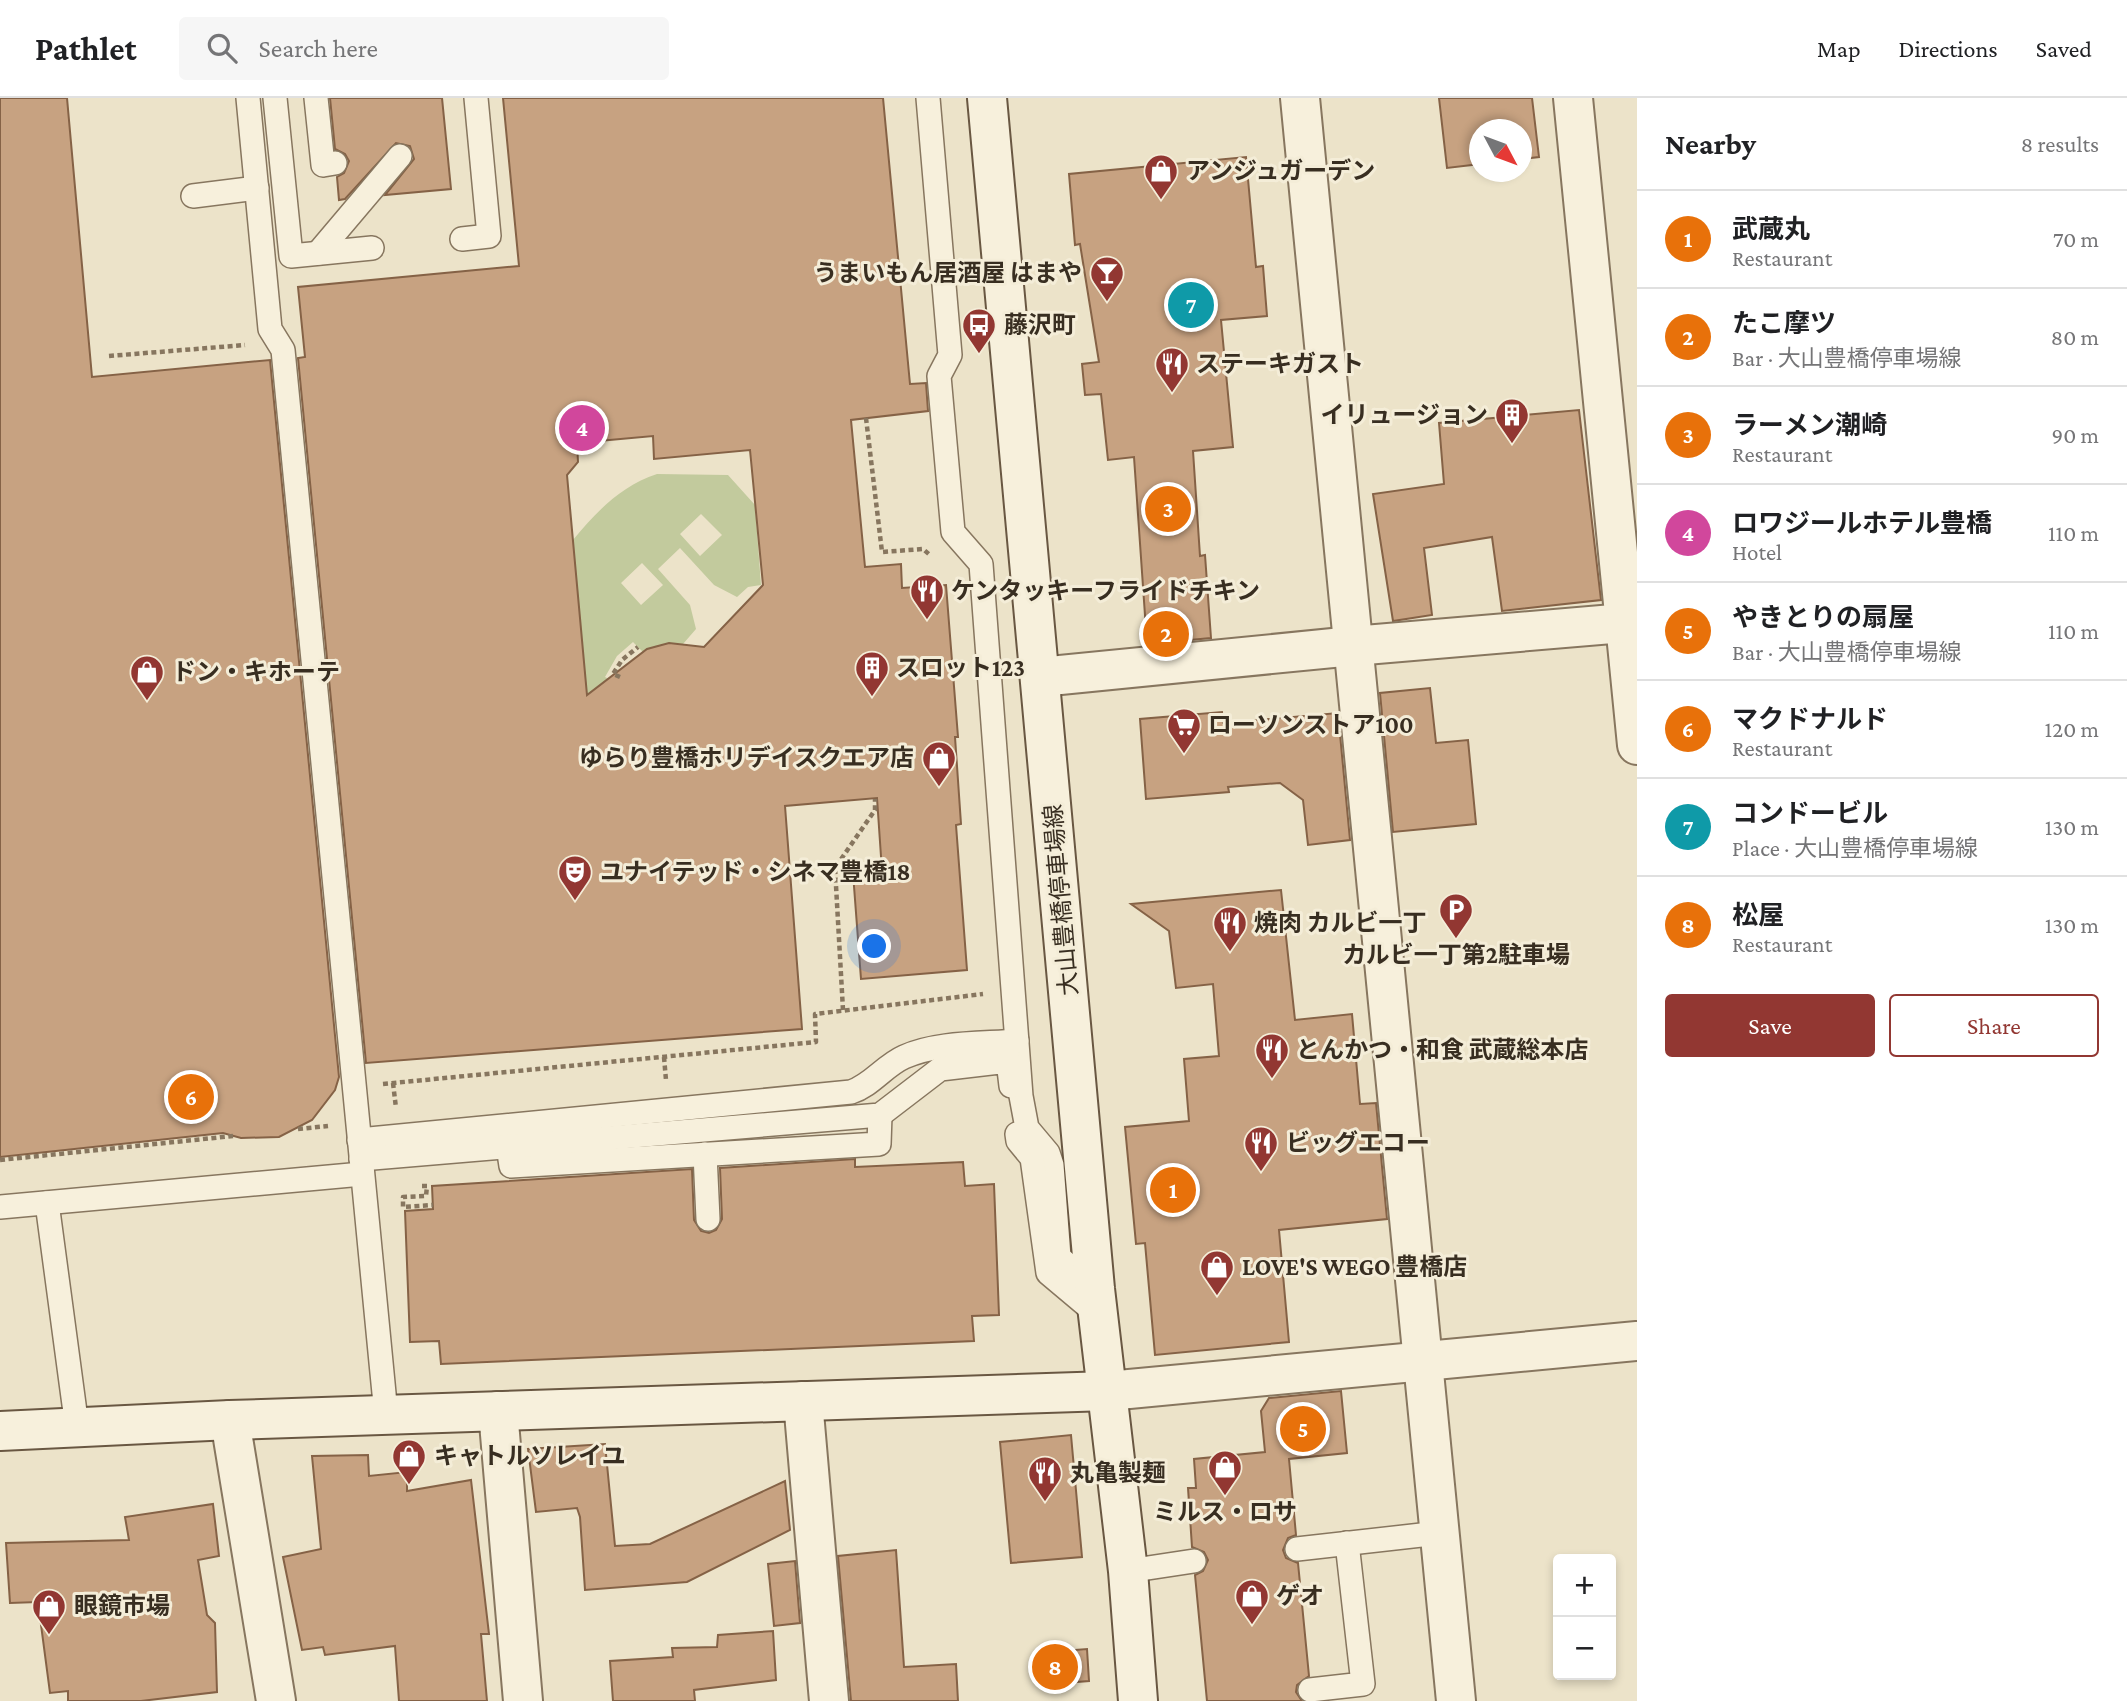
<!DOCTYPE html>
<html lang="en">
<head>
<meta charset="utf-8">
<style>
  body { margin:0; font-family:"Crimson Pro","Noto Sans JP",serif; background:#f6f6f6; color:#202124 }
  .controls { position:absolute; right:21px; bottom:21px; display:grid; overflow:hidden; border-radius:7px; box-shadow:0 4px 10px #0003 }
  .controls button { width:63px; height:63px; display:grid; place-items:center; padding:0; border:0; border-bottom:2px solid #e0e0e0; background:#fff; color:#202124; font:35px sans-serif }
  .compass { position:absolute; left:1469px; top:21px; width:63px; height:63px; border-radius:50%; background:#fff; box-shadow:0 4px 10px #0003; rotate:131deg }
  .you { position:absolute; left:875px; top:849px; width:24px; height:24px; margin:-18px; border:5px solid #fff; border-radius:50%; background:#1a73e8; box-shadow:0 0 0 10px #1a73e833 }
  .badge { display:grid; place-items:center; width:46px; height:46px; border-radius:50%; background:#923732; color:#fff; font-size:23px; font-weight:700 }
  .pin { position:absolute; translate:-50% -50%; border:4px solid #fff; box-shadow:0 2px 7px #0006 }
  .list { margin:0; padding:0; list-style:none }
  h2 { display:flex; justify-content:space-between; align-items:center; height:91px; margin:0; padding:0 28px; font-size:30px }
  h2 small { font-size:23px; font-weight:400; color:#757577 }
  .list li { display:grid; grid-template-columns:46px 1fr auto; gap:21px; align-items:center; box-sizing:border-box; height:98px; padding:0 28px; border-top:2px solid #e0e0e0 }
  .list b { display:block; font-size:26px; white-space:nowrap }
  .list p { margin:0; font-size:23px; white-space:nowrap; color:#757577 }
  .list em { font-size:23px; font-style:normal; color:#757577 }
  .actions { display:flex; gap:14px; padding:21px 28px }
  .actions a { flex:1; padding:16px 0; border:2px solid #923732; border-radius:7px; text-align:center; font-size:24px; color:#923732 }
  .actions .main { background:#923732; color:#fff }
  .icon { flex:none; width:38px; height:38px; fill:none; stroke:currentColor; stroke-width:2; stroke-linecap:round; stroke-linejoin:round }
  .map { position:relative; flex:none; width:1637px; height:1603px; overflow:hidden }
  header { display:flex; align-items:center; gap:42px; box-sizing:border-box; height:98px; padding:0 35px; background:#fff; border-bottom:2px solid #e0e0e0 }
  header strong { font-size:33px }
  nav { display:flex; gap:38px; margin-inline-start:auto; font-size:24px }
  .search { width:490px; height:63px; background:#f6f6f6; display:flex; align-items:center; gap:18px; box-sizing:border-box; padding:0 24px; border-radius:7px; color:#757577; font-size:26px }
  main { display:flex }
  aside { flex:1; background:#fff }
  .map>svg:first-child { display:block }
  .green { fill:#c2ca9d; fill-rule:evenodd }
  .building { fill:#c7a281; stroke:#856246; stroke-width:2; fill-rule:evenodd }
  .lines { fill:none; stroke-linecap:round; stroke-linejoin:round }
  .lane-casing { stroke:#87765f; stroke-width:26 }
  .street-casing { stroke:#87765f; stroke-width:42 }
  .secondary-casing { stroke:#695742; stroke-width:42 }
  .path { stroke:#87765f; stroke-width:4.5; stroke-dasharray:5 3.5; stroke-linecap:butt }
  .lane { stroke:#f7f0dc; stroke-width:23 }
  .street { stroke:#f7f0dc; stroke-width:38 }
  .secondary { stroke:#f7f0dc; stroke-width:38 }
  .labels { text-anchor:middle; stroke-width:6; stroke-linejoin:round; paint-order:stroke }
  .poi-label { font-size:24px; font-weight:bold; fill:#382e21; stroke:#f4edd8; text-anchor:start }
  .street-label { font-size:24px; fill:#382e21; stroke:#f4edd8 }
</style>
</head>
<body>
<header>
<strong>Pathlet</strong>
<div class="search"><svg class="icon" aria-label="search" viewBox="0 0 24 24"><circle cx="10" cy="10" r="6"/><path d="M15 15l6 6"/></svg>Search here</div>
<nav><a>Map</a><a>Directions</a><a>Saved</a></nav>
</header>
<main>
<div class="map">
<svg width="1637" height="1603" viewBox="0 0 1637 1603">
  <rect width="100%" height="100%" fill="#ece3c9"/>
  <!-- green -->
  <path class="green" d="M 657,376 L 728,377 L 755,407 L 761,487 L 748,489 L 737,499 L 714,487 L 680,450 L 658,471 L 690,507 L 696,531 L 683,546 L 669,545 L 643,554 L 633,544 L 617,558 L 605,579 L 617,585 L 588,610 L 573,442 C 597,413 621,388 657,376 ZM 701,416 L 722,437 L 700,458 L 680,436 ZM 642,465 L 663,487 L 641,507 L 621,485 Z"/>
  <!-- building -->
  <g class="building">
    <path d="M 0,0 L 67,0 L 92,279 L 270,262 L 339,979 L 335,992 L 312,1022 L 279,1039 L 241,1040 L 223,1035 L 0,1059 Z"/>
    <path d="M 330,0 L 442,0 L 451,91 L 385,97 L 414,61 L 410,48 L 396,45 L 345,101 L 339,102 L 337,79 L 344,75 L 349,63 L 345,56 L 335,51 Z"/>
    <path d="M 503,0 L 883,0 L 910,286 L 926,285 L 928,313 L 851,322 L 865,469 L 901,466 L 902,490 L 946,487 L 958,639 L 955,639 L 961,726 L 956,727 L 967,872 L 861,881 L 853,775 L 882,773 L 877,700 L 785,708 L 802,931 L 366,965 L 298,260 L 305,259 L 298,189 L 519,168 ZM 653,338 L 654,361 L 750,352 L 763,487 L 704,549 L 669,545 L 647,551 L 587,597 L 567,377 L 578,364 L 577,345 Z"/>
    <path d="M 1439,0 L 1532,0 L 1539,59 L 1522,61 L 1522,32 L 1480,32 L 1480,66 L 1447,70 Z"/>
    <path d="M 1246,59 L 1256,169 L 1263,168 L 1267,218 L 1221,222 L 1233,349 L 1193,353 L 1200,458 L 1205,457 L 1211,540 L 1147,546 L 1134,359 L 1108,362 L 1101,296 L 1085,297 L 1082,266 L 1099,264 L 1080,146 L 1075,147 L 1069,76 Z"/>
    <path d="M 1579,312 L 1601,502 L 1502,513 L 1492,439 L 1424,450 L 1432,517 L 1393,523 L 1373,396 L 1444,386 L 1439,325 Z"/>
    <path d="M 1430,590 L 1436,645 L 1468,642 L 1476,726 L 1393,734 L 1380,595 Z"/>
    <path d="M 1222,614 L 1223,625 L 1338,615 L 1350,742 L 1308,747 L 1303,702 L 1280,685 L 1228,689 L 1229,694 L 1146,701 L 1140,621 Z"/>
    <path d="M 1281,792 L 1295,922 L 1352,916 L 1360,1006 L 1376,1005 L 1387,1121 L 1279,1132 L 1289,1244 L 1155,1257 L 1145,1145 L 1136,1146 L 1125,1029 L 1189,1023 L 1184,961 L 1219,958 L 1213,886 L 1176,890 L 1169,833 L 1131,806 Z"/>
    <path d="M 855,1061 L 855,1069 L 963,1064 L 965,1088 L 994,1086 L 999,1217 L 972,1218 L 974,1243 L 441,1266 L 439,1243 L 410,1244 L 405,1113 L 433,1111 L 432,1088 L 692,1071 L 694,1122 L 701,1133 L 709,1135 L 716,1132 L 722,1121 L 720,1070 Z"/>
    <path d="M 1341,1293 L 1347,1355 L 1289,1361 L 1296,1437 L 1288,1440 L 1283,1452 L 1286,1460 L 1298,1465 L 1309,1578 L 1297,1587 L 1296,1594 L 1302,1603 L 1207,1603 L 1195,1477 L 1203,1473 L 1208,1462 L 1204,1454 L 1192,1449 L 1188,1390 L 1196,1390 L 1194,1361 L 1265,1354 L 1261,1313 L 1269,1300 Z"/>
    <path d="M 1071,1337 L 1082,1459 L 1011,1465 L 1000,1344 Z"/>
    <path d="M 605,1346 L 615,1448 L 650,1446 L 785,1383 L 790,1432 L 687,1484 L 585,1492 L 580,1419 L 577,1410 L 536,1414 L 528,1351 Z"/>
    <path d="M 368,1357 L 369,1378 L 407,1374 L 407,1393 L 471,1382 L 489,1536 L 481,1536 L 487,1603 L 399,1603 L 395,1548 L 325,1557 L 323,1549 L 302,1552 L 283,1459 L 321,1451 L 312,1358 Z"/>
    <path d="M 213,1406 L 219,1458 L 198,1462 L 207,1517 L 215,1525 L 217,1594 L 141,1603 L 68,1603 L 68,1593 L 50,1595 L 38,1504 L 10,1505 L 6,1445 L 129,1442 L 125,1419 Z"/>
    <path d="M 896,1452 L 904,1569 L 956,1566 L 958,1603 L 851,1603 L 838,1458 Z"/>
    <path d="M 795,1463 L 800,1525 L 774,1528 L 768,1466 Z"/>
    <path d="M 773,1533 L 776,1582 L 694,1592 L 695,1603 L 613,1603 L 610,1563 L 673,1559 L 672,1550 L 717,1549 L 718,1537 Z"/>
    <path d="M 1087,1551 L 1089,1583 L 1051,1586 L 1050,1554 Z"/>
  </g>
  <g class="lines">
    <!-- lane casing -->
    <g class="lane-casing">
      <g id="lane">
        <path d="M 248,0 L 270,231 L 283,252 L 386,1316"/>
        <path d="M 275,0 L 291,158 L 372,150"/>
        <path d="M 316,0 L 323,67 L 335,65"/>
        <path d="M 928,0 L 950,257 L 939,278 L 953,434 L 981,466 L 1021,998 L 1027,1030 L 1048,1055 L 1052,1067 L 1059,1159 L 1095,1191"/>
        <path d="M 193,98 L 257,90"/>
        <path d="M 462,141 L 489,138 L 476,0"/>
        <path d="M 318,155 L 400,58"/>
        <path d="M 1017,1036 L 1018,1043 L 1032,1060 L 1048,1175 L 1098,1217"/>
        <path d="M 359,1042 L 851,994 C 872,987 884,968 904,959 C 937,944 981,946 1017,943"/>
        <path d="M 508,1048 L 511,1068 L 879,1046 L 880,1017"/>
        <path d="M 705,1056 L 708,1121"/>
        <path d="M 361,1061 L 880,1017 L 940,971 L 1008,963 L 1011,988"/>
        <path d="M 47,1105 L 77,1329"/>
        <path d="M 0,1109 L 362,1076"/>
        <path d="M 1297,1451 L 1439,1435"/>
        <path d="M 1128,1473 L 1194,1463"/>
        <path d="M 1310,1592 L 1363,1586 L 1347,1445"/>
      </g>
    </g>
    <!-- street casing -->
    <g class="street-casing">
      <g id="street">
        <path d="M 1300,0 L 1456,1603"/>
        <path d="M 1573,0 L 1637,647"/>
        <path d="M 1040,579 L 1353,548 L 1637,524"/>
        <path d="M 1108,1293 L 1637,1243"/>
        <path d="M 803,1303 L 829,1603"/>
        <path d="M 498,1313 L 523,1603"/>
        <path d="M 230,1322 L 276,1603"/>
      </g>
    </g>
    <!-- secondary casing -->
    <g class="secondary-casing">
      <g id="secondary">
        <path d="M 987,0 L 1095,1191 L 1128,1473 L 1138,1603"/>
        <path d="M 0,1333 L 230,1322 L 1108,1293"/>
      </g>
    </g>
    <!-- path -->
    <g class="path">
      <path d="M 109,258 L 245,247"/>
      <path d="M 866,320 L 882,454 L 923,451 L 930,457"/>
      <path d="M 620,579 L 613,576 L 622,562 L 638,549"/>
      <path d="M 843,912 L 835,770 L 875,712 L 875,701"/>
      <path d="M 664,959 L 666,982"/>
      <path d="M 393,985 L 396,1010"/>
      <path d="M 383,986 L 816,944 L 815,916 L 983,896"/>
      <path d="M 298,1031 L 328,1028"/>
      <path d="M 0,1062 L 233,1038"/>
      <path d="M 422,1088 L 427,1088 L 426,1098 L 403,1099 L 403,1109 L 433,1107"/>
    </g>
    <!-- lane -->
    <use href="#lane" class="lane"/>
    <!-- street -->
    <use href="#street" class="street"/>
    <!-- secondary -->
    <use href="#secondary" class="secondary"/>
  </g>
  <!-- icons -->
  <defs>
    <g id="shop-pin" transform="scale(1.75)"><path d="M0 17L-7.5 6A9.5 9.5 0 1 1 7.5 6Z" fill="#923732" stroke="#f4edd8"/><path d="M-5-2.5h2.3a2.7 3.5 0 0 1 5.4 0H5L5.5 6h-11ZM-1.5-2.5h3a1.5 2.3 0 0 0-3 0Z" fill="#fff"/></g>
    <g id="bar-pin" transform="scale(1.75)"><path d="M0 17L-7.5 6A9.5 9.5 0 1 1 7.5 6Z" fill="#923732" stroke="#f4edd8"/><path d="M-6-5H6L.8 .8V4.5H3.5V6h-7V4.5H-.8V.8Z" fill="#fff"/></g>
    <g id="bus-pin" transform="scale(1.75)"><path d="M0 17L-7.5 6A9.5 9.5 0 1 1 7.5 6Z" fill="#923732" stroke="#f4edd8"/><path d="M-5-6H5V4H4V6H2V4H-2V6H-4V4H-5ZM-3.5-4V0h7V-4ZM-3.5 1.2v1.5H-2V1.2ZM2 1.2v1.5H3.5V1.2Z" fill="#fff"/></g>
    <g id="restaurant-pin" transform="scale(1.75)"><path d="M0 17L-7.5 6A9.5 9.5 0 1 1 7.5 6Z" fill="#923732" stroke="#f4edd8"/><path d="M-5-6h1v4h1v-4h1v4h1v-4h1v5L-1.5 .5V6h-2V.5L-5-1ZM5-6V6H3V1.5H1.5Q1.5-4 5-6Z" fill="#fff"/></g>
    <g id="building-pin" transform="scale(1.75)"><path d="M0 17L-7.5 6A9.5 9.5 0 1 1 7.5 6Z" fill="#923732" stroke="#f4edd8"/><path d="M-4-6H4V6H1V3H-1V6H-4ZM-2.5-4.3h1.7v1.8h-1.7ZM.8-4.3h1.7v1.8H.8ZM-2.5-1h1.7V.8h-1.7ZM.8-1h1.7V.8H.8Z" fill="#fff"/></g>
    <g id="supermarket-pin" transform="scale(1.75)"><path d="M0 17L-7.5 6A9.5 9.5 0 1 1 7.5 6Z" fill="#923732" stroke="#f4edd8"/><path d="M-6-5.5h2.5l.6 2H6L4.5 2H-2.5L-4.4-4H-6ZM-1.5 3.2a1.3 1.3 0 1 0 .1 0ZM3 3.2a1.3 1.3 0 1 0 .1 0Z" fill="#fff"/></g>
    <g id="theatre-pin" transform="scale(1.75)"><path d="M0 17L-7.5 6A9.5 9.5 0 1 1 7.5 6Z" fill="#923732" stroke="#f4edd8"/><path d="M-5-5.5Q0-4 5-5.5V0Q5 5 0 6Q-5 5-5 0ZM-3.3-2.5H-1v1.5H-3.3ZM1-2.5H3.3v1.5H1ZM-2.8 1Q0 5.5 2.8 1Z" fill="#fff"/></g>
    <g id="parking-pin" transform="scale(1.75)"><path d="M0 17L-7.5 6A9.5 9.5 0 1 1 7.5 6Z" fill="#923732" stroke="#f4edd8"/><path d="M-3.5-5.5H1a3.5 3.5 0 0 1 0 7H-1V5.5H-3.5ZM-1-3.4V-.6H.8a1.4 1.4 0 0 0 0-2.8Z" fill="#fff"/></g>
  </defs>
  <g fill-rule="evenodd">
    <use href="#shop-pin" x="1161" y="73"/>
    <use href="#bar-pin" x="1107" y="175"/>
    <use href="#bus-pin" x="979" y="227"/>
    <use href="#restaurant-pin" x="1172" y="266"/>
    <use href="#building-pin" x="1512" y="317"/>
    <use href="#restaurant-pin" x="927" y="493"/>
    <use href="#building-pin" x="872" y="570"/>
    <use href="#shop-pin" x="147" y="574"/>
    <use href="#supermarket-pin" x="1184" y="627"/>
    <use href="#shop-pin" x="939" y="660"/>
    <use href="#theatre-pin" x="575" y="774"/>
    <use href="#parking-pin" x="1456" y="812"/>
    <use href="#restaurant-pin" x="1230" y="825"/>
    <use href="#restaurant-pin" x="1272" y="952"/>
    <use href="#restaurant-pin" x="1261" y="1045"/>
    <use href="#shop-pin" x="1217" y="1169"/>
    <use href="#shop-pin" x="409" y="1358"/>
    <use href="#shop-pin" x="1225" y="1369"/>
    <use href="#restaurant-pin" x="1045" y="1375"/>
    <use href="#shop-pin" x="1252" y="1498"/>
    <use href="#shop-pin" x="49" y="1508"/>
  </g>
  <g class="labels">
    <!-- poi labels -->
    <g class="poi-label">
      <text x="1186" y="81">アンジュガーデン</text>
      <text x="1082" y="183" text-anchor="end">うまいもん居酒屋 はまや</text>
      <text x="1004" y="235">藤沢町</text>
      <text x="1196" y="274">ステーキガスト</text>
      <text x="1488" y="325" text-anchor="end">イリュージョン</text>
      <text x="951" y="501">ケンタッキーフライドチキン</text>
      <text x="896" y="578">スロット123</text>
      <text x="172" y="582">ドン・キホーテ</text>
      <text x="1208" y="635">ローソンストア100</text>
      <text x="914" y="668" text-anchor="end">ゆらり豊橋ホリデイスクエア店</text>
      <text x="600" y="782">ユナイテッド・シネマ豊橋18</text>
      <text x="1254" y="833">焼肉 カルビ一丁</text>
      <text x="1456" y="865" text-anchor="middle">カルビ一丁第2駐車場</text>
      <text x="1296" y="960">とんかつ・和食 武蔵総本店</text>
      <text x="1286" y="1053">ビッグエコー</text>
      <text x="1242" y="1177">LOVE'S WEGO 豊橋店</text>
      <text x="434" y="1366">キャトルソレイユ</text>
      <text x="1070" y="1383">丸亀製麺</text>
      <text x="1225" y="1422" text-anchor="middle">ミルス・ロサ</text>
      <text x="1276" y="1506">ゲオ</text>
      <text x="74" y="1516">眼鏡市場</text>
    </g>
    <!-- street labels -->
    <g class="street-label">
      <text transform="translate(1061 802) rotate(-95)" y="8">大山豊橋停車場線</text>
    </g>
  </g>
</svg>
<div class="controls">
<button>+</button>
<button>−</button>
</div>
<svg class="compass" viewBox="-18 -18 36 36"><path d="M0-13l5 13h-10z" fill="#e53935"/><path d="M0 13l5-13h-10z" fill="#757577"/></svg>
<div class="you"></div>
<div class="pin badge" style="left:1173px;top:1092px;background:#e8710a">1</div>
<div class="pin badge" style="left:1166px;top:536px;background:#e8710a">2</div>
<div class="pin badge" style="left:1168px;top:411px;background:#e8710a">3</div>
<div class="pin badge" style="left:582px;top:330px;background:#d1479c">4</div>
<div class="pin badge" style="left:1303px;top:1331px;background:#e8710a">5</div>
<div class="pin badge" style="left:191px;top:999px;background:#e8710a">6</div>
<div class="pin badge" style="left:1191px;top:207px;background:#0f9aa8">7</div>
<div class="pin badge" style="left:1055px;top:1569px;background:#e8710a">8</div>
</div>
<aside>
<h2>Nearby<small>8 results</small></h2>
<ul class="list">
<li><span class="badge" style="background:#e8710a">1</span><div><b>武蔵丸</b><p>Restaurant</p></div><em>70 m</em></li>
<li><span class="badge" style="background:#e8710a">2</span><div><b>たこ摩ツ</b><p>Bar · 大山豊橋停車場線</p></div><em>80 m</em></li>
<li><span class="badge" style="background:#e8710a">3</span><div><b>ラーメン潮崎</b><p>Restaurant</p></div><em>90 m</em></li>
<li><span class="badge" style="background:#d1479c">4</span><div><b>ロワジールホテル豊橋</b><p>Hotel</p></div><em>110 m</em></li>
<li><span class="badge" style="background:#e8710a">5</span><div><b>やきとりの扇屋</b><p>Bar · 大山豊橋停車場線</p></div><em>110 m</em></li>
<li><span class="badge" style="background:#e8710a">6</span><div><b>マクドナルド</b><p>Restaurant</p></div><em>120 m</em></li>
<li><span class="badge" style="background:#0f9aa8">7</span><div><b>コンドービル</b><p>Place · 大山豊橋停車場線</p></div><em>130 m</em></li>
<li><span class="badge" style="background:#e8710a">8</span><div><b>松屋</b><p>Restaurant</p></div><em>130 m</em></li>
</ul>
<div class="actions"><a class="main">Save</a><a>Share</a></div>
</aside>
</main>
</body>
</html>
